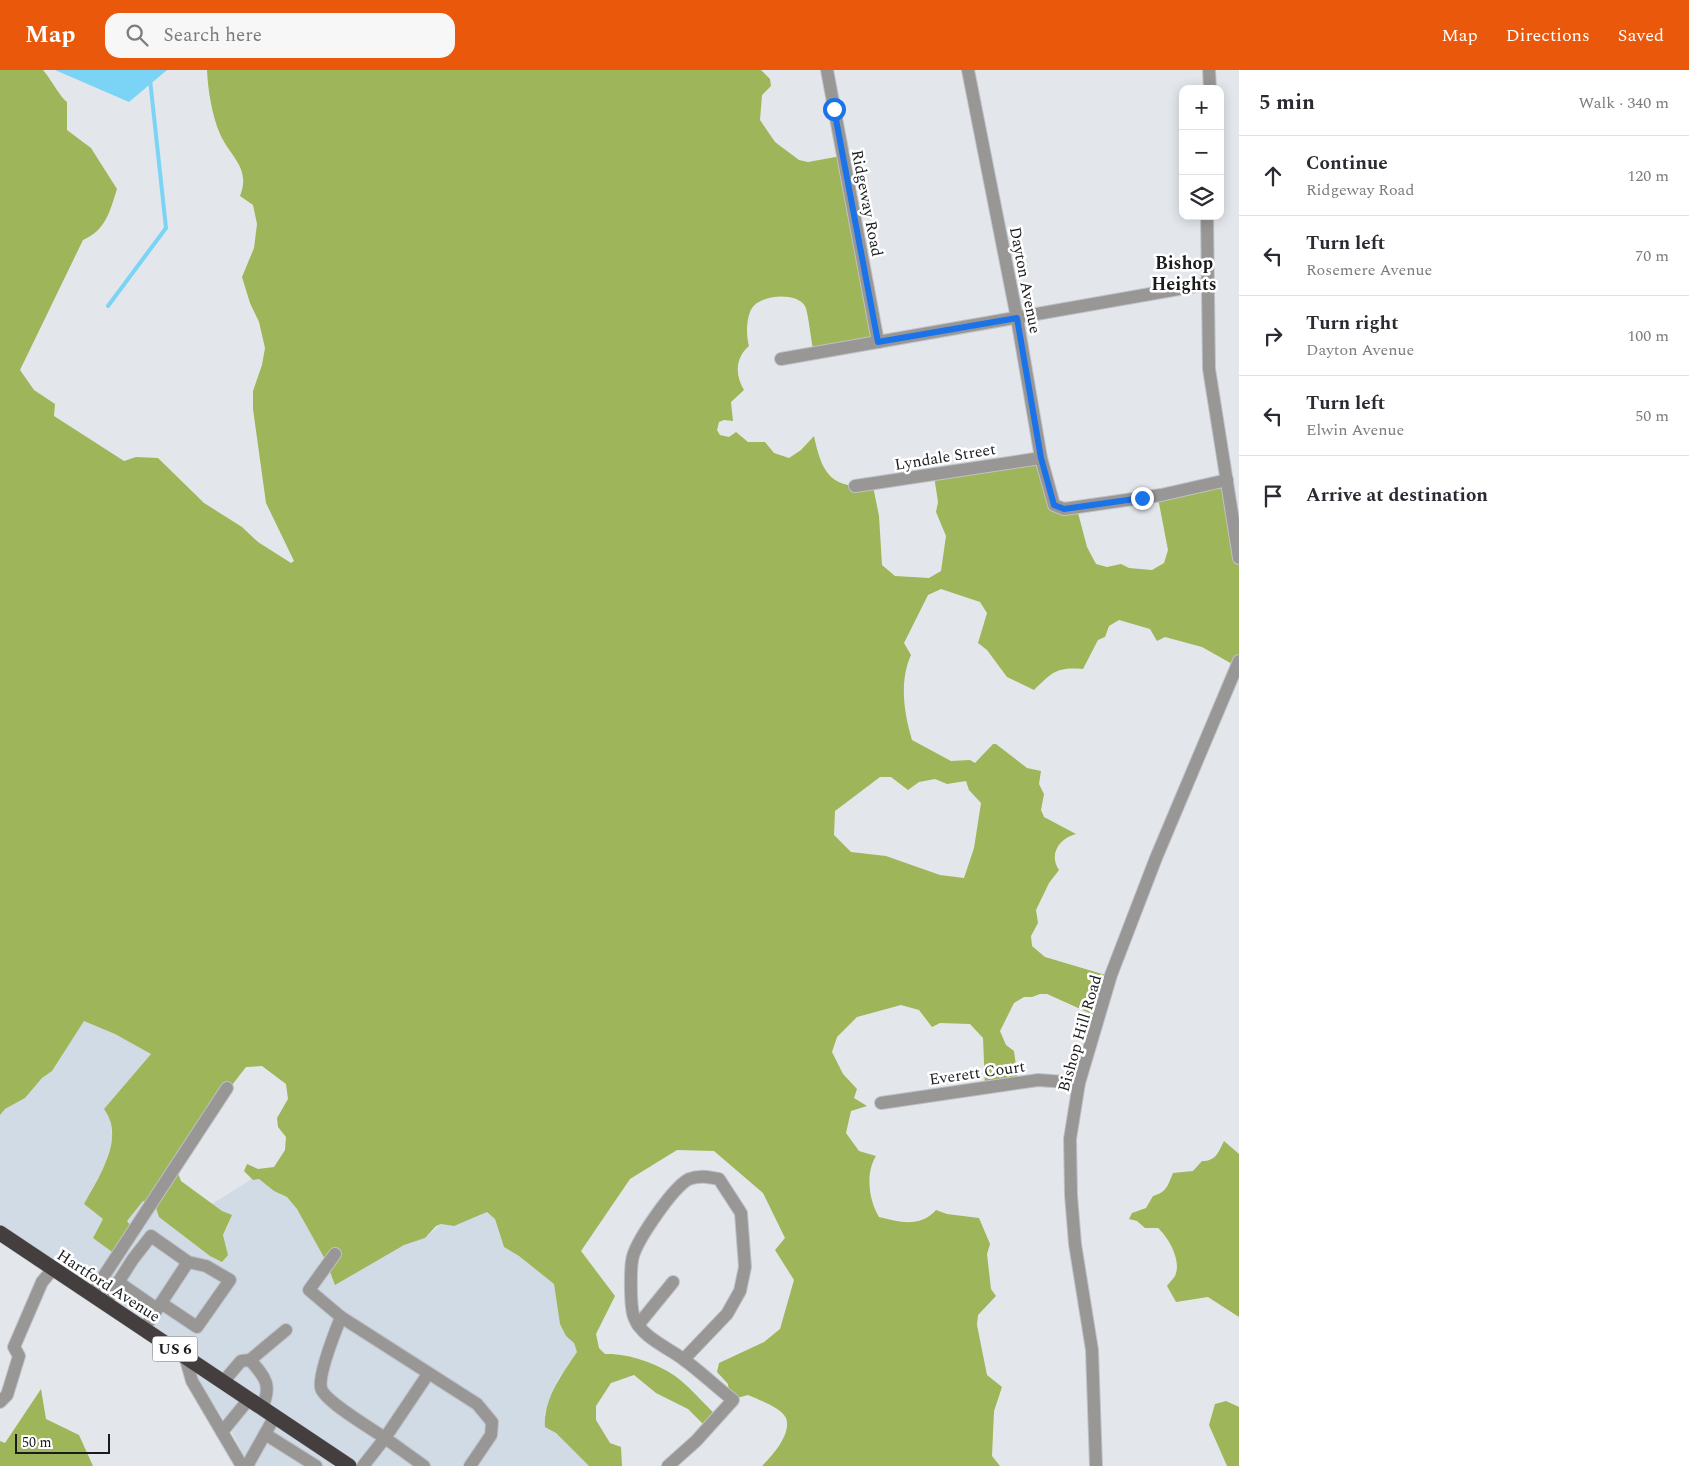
<!DOCTYPE html>
<html lang="en">
<head>
<meta charset="utf-8">
<style>
  body { margin:0; font-family:Spectral,serif; background:#f7f7f7; color:#2b2b33 }
  .controls { position:absolute; right:15px; top:15px; display:grid; overflow:hidden; border-radius:10px; box-shadow:0 2px 12px #0003 }
  .controls button { width:45px; height:45px; display:grid; place-items:center; padding:0; border:0; border-bottom:1px solid #e1e1e2; background:#fff; color:#2b2b33; font:25px sans-serif }
  .scale { position:absolute; left:15px; bottom:12px; width:95px; box-sizing:border-box; padding-left:5px; border:2px solid #1a1b1d; border-top:0; font-size:14px; line-height:18px; white-space:nowrap; color:#1a1b1d; -webkit-text-stroke:4px #fff; paint-order:stroke }
  .stop { position:absolute; width:15px; height:15px; margin:-11px; border:4px solid #1a73e8; border-radius:50%; background:#fff }
  .stop.end { background:#1a73e8; border-color:#fff; box-shadow:0 1px 5px #0008 }
  .list { margin:0; padding:0; list-style:none }
  h2 { display:flex; justify-content:space-between; align-items:center; height:65px; margin:0; padding:0 20px; font-size:21px }
  h2 small { font-size:16px; font-weight:400; color:#7c7c81 }
  .list li { display:grid; grid-template-columns:32px 1fr auto; gap:15px; align-items:center; box-sizing:border-box; height:80px; padding:0 20px; border-top:1px solid #e1e1e2 }
  .list b { display:block; font-size:19px; white-space:nowrap }
  .list p { margin:0; font-size:16px; white-space:nowrap; color:#7c7c81 }
  .list em { font-size:16px; font-style:normal; color:#7c7c81 }
  .icon { flex:none; width:28px; height:28px; fill:none; stroke:currentColor; stroke-width:2; stroke-linecap:round; stroke-linejoin:round }
  .map { position:relative; flex:none; width:1239px; height:1396px; overflow:hidden }
  header { display:flex; align-items:center; gap:30px; box-sizing:border-box; height:70px; padding:0 25px; background:#ea580c; color:#fff }
  header strong { font-size:24px }
  nav { display:flex; gap:28px; margin-inline-start:auto; font-size:18px }
  .search { width:350px; height:45px; background:#f7f7f7; display:flex; align-items:center; gap:12px; box-sizing:border-box; padding:0 18px; border-radius:15px; color:#7c7c81; font-size:19px }
  main { display:flex }
  aside { flex:1; background:#fff }
  .map>svg:first-child { display:block }
  .built { fill:#d0dbe5 }
  .forest { fill:#9eb559; fill-rule:evenodd }
  .water { fill:#7bd4f5 }
  .lines { fill:none; stroke-linecap:round; stroke-linejoin:round }
  .stream { stroke:#7bd4f5; stroke-width:4 }
  .minor-casing { stroke:#bfc2c7; stroke-width:14 }
  .highway-casing { stroke:#bfc2c7; stroke-width:16 }
  .minor { stroke:#999696; stroke-width:12 }
  .highway { stroke:#443e3e; stroke-width:15 }
  .route { stroke:#1a73e8; stroke-width:6 }
  .labels { text-anchor:middle; stroke-width:5; stroke-linejoin:round; paint-order:stroke }
  .shield { fill:#fff; stroke:#5f5f61; stroke-width:1 }
  .shield-label { font-size:15px; font-weight:bold; fill:#1a1b1d }
  .street-label { font-size:16px; fill:#1a1b1d; stroke:#fff }
  .neighbourhood-label { font-size:18px; font-weight:bold; fill:#1a1b1d; stroke:#fff }
</style>
</head>
<body>
<header>
<strong>Map</strong>
<div class="search"><svg class="icon" aria-label="search" viewBox="0 0 24 24"><circle cx="10" cy="10" r="6"/><path d="M15 15l6 6"/></svg>Search here</div>
<nav><a>Map</a><a>Directions</a><a>Saved</a></nav>
</header>
<main>
<div class="map">
<svg width="1239" height="1396" viewBox="0 0 1239 1396">
  <rect width="100%" height="100%" fill="#e3e7ec"/>
  <!-- built -->
  <path class="built" d="M 84,950 L 115,964 L 151,984 L 104,1039 L 110,1048 L 112,1067 L 107,1091 L 84,1134 L 103,1149 L 93,1168 L 127,1151 L 143,1131 L 228,1185 L 223,1165 L 229,1154 L 222,1141 L 212,1134 L 252,1109 L 259,1109 L 274,1121 L 287,1127 L 297,1139 L 327,1191 L 404,1175 L 425,1168 L 441,1154 L 454,1156 L 487,1142 L 495,1149 L 504,1177 L 519,1186 L 554,1214 L 560,1254 L 566,1266 L 574,1273 L 577,1282 L 558,1309 L 544,1345 L 556,1363 L 589,1396 L 249,1396 L 230,1358 L 179,1285 L 0,1156 L 0,1045 L 5,1039 L 25,1028 L 42,1008 L 52,1001 Z"/>
  <!-- forest -->
  <g class="forest">
    <path d="M 0,0 L 43,0 C 50,8 61,28 67,32 L 67,60 L 91,78 L 117,119 C 110,141 106,160 83,170 L 20,300 L 34,320 L 55,334 L 54,346 L 124,391 L 136,387 L 158,388 L 204,433 L 242,457 L 258,472 L 291,493 L 294,491 L 266,433 L 253,339 L 253,321 L 262,295 L 265,278 L 259,252 L 250,233 L 242,207 L 254,178 L 257,154 L 253,135 L 240,126 C 251,98 231,88 220,64 C 212,45 208,21 207,0 L 761,0 L 770,9 L 771,16 L 762,25 L 760,50 L 775,72 L 799,90 L 808,92 L 841,86 L 876,268 L 813,278 C 811,270 808,241 805,236 C 797,222 761,224 752,238 C 746,248 746,266 749,276 C 735,288 735,305 744,320 L 731,332 L 733,351 L 724,350 L 719,352 L 717,360 L 720,365 L 729,367 L 736,362 L 748,372 L 765,372 L 774,383 L 789,388 L 801,380 L 814,366 C 822,404 831,419 873,416 L 879,446 L 882,495 L 895,506 L 929,508 L 941,501 L 946,466 L 936,442 L 938,432 L 934,406 L 1040,389 L 1052,434 L 1077,439 L 1087,477 L 1096,494 L 1107,497 L 1121,494 L 1129,498 L 1152,500 L 1164,493 L 1168,480 L 1158,428 L 1224,411 L 1239,490 L 1239,589 L 1234,595 L 1202,577 L 1165,567 L 1157,571 L 1150,559 L 1119,550 L 1109,556 L 1105,567 L 1098,570 L 1083,599 C 1056,597 1053,602 1034,620 L 1007,607 L 987,580 L 978,573 L 987,543 L 980,532 L 941,519 L 928,525 L 904,573 L 911,585 C 899,612 904,643 912,670 L 951,691 L 970,690 L 975,693 L 993,674 L 996,674 L 1027,698 L 1041,701 L 1039,714 L 1044,724 L 1041,740 L 1044,747 L 1076,764 C 1060,768 1048,784 1059,800 L 1049,813 L 1036,840 L 1038,853 L 1031,866 L 1032,876 L 1045,887 L 1109,906 L 1096,946 L 1047,924 L 1040,924 L 1032,927 L 1024,927 L 1014,933 L 1000,961 L 1006,975 L 1014,981 L 1018,1011 L 985,1017 L 983,968 L 970,954 L 940,953 L 932,957 L 919,940 L 901,935 L 857,947 L 837,967 L 832,982 L 843,1004 L 857,1019 L 854,1028 L 867,1036 L 851,1041 L 846,1063 L 859,1081 L 876,1086 C 865,1103 869,1131 879,1147 C 899,1152 920,1158 936,1140 L 947,1144 L 979,1148 L 990,1174 L 987,1184 L 991,1219 L 996,1226 L 978,1245 L 977,1255 L 987,1305 L 1002,1317 L 994,1341 L 992,1386 L 1000,1396 L 762,1396 C 772,1386 792,1364 786,1348 C 781,1337 759,1330 748,1325 L 730,1330 L 728,1314 L 717,1302 L 719,1293 L 764,1272 L 780,1259 L 794,1210 L 775,1180 L 785,1168 L 763,1123 L 714,1081 L 677,1080 L 630,1109 L 581,1181 L 615,1226 L 596,1264 L 599,1278 L 605,1284 C 627,1283 657,1293 675,1306 C 690,1317 703,1333 717,1346 L 707,1358 L 688,1339 L 656,1323 L 634,1305 L 611,1313 L 596,1336 L 596,1350 L 610,1373 L 621,1377 L 622,1396 L 589,1396 L 556,1363 L 545,1357 C 543,1330 562,1304 577,1282 L 574,1273 L 566,1266 L 560,1254 L 554,1214 L 519,1186 L 504,1177 L 495,1149 L 487,1142 L 454,1156 L 441,1154 L 436,1156 L 425,1168 L 404,1175 L 335,1215 L 326,1191 L 297,1139 L 287,1127 L 274,1121 L 259,1109 L 253,1110 L 244,1101 L 247,1094 L 258,1099 L 274,1097 L 285,1080 L 286,1067 L 278,1057 L 277,1048 L 288,1029 L 286,1014 L 262,996 L 246,997 L 229,1019 L 176,1098 L 181,1111 L 222,1141 L 232,1145 L 223,1165 L 228,1185 L 222,1192 L 210,1186 L 159,1147 L 156,1138 L 143,1131 L 127,1151 L 133,1159 L 115,1184 L 93,1168 L 103,1149 L 84,1134 C 98,1108 126,1068 104,1039 L 151,984 L 115,964 L 84,951 L 52,1001 L 42,1008 L 25,1028 L 5,1039 L 0,1045 ZM 880,707 L 891,707 L 908,720 L 919,712 L 935,709 L 947,714 L 966,711 L 969,720 L 981,733 L 974,778 L 964,808 L 940,805 L 886,786 L 851,782 L 834,765 L 835,741 Z"/>
    <path d="M 1224,1071 L 1239,1084 L 1239,1247 L 1208,1227 L 1176,1232 L 1167,1216 C 1169,1213 1173,1209 1175,1206 C 1182,1191 1169,1168 1158,1158 L 1145,1158 L 1137,1151 L 1129,1149 L 1132,1143 L 1146,1138 L 1153,1126 C 1167,1122 1168,1115 1173,1103 L 1193,1101 L 1202,1091 C 1216,1091 1218,1083 1224,1071 Z"/>
    <path d="M 41,1319 L 46,1349 L 79,1365 L 93,1396 L 0,1396 L 0,1371 L 5,1373 Z"/>
    <path d="M 1226,1331 L 1239,1337 L 1239,1396 L 1227,1396 L 1209,1355 L 1215,1334 Z"/>
  </g>
  <!-- water -->
  <path class="water" d="M 55,0 L 167,0 L 129,32 Z"/>
  <g class="lines">
    <!-- stream -->
    <path class="stream" d="M 108,236 L 166,158 L 149,0"/>
    <!-- minor casing -->
    <g class="minor-casing">
      <g id="minor">
        <path d="M 827,0 L 878,272"/>
        <path d="M 968,0 L 1017,248 L 1041,388 L 1054,435 L 1064,439 L 1161,425 L 1227,410"/>
        <path d="M 1209,0 L 1210,19"/>
        <path d="M 1207,146 L 1209,299 L 1239,488"/>
        <path d="M 781,289 L 1207,214"/>
        <path d="M 855,416 L 1041,388"/>
        <path d="M 881,1033 L 1038,1010 L 1079,1013"/>
        <path d="M 335,1184 L 309,1220 L 341,1247 C 335,1262 318,1304 321,1318 C 324,1331 372,1359 385,1368 L 363,1396"/>
        <path d="M 118,1212 L 157,1239"/>
        <path d="M 92,1224 L 227,1018"/>
        <path d="M 105,1233 L 133,1189 L 151,1166 L 188,1192 L 206,1196 L 230,1210 L 197,1257 L 161,1233"/>
        <path d="M 341,1247 L 477,1334 L 492,1352 L 491,1365 L 470,1396"/>
        <path d="M 638,1255 L 673,1212"/>
        <path d="M 144,1259 L 188,1192"/>
        <path d="M 185,1286 L 192,1311 L 242,1396"/>
        <path d="M 250,1290 L 286,1260"/>
        <path d="M 223,1312 L 241,1291 L 250,1290 C 266,1308 272,1315 262,1338"/>
        <path d="M 0,1332 L 7,1325 L 19,1286 L 14,1277 L 42,1212 L 53,1199"/>
        <path d="M 222,1362 L 249,1329"/>
        <path d="M 265,1364 L 316,1396"/>
        <path d="M 247,1396 L 275,1346"/>
        <path d="M 424,1396 L 385,1368 L 428,1304"/>
        <path d="M 668,1396 L 696,1371 L 733,1330 C 716,1317 700,1301 683,1289 C 667,1277 641,1267 634,1247 C 630,1237 630,1196 633,1186 C 638,1169 673,1117 689,1109 C 699,1105 709,1107 719,1109 L 741,1143 L 745,1197 L 740,1221 L 727,1244 L 684,1289"/>
        <path d="M 1096,1396 L 1092,1280 L 1075,1174 L 1071,1125 L 1070,1069 L 1079,1013 L 1111,905 L 1156,788 L 1239,591"/>
      </g>
    </g>
    <!-- highway casing -->
    <g class="highway-casing">
      <path id="highway" d="M 0,1163 L 349,1396"/>
    </g>
    <!-- minor -->
    <use href="#minor" class="minor"/>
    <!-- highway -->
    <use href="#highway" class="highway"/>
  </g>
  <g class="lines">
    <!-- route -->
    <path class="route" d="M 834,39 L 878,272 L 1017,248 L 1041,388 L 1054,435 L 1064,439 L 1142,428"/>
  </g>
  <g class="labels">
    <!-- shield labels -->
    <rect class="shield" x="152.5" y="1266.5" width="45" height="25" rx="4"/>
    <g class="shield-label">
      <text x="175" y="1284">US 6</text>
    </g>
    <!-- street labels -->
    <g class="street-label">
      <text transform="translate(868 133) rotate(79)" y="6">Ridgeway Road</text>
      <text transform="translate(1026 210) rotate(79)" y="6">Dayton Avenue</text>
      <text transform="translate(945 386) rotate(-9)" y="6">Lyndale Street</text>
      <text transform="translate(1079 963) rotate(-74)" y="6">Bishop Hill Road</text>
      <text transform="translate(977 1002) rotate(-8)" y="6">Everett Court</text>
      <text transform="translate(109 1215) rotate(33)" y="6">Hartford Avenue</text>
    </g>
    <!-- neighbourhood labels -->
    <g class="neighbourhood-label">
      <text x="1184" y="199">Bishop<tspan x="1184" dy="21">Heights</tspan></text>
    </g>
  </g>
</svg>
<div class="controls">
<button>+</button>
<button>−</button>
<button><svg class="icon" aria-label="layers" viewBox="0 0 24 24"><path d="M12 4l9 5-9 5-9-5zM3 14l9 5 9-5"/></svg></button>
</div>
<div class="scale">50 m</div>
<div class="stop" style="left:834px;top:39px"></div>
<div class="stop end" style="left:1142px;top:428px"></div>
</div>
<aside>
<h2>5 min<small>Walk · 340 m</small></h2>
<ul class="list">
<li><svg class="icon" aria-label="ahead" viewBox="0 0 24 24"><path d="M12 20V5M6 11l6-6 6 6"/></svg><div><b>Continue</b><p>Ridgeway Road</p></div><em>120 m</em></li>
<li><svg class="icon" aria-label="left" viewBox="0 0 24 24"><path d="M17 20v-9H6M10 6l-5 5 5 5"/></svg><div><b>Turn left</b><p>Rosemere Avenue</p></div><em>70 m</em></li>
<li><svg class="icon" aria-label="right" viewBox="0 0 24 24"><path d="M7 20v-9h11M14 6l5 5-5 5"/></svg><div><b>Turn right</b><p>Dayton Avenue</p></div><em>100 m</em></li>
<li><svg class="icon" aria-label="left" viewBox="0 0 24 24"><path d="M17 20v-9H6M10 6l-5 5 5 5"/></svg><div><b>Turn left</b><p>Elwin Avenue</p></div><em>50 m</em></li>
<li><svg class="icon" aria-label="arrive" viewBox="0 0 24 24"><path d="M6 21V4h12l-3 4 3 4H6"/></svg><div><b>Arrive at destination</b></div></li>
</ul>
</aside>
</main>
</body>
</html>
